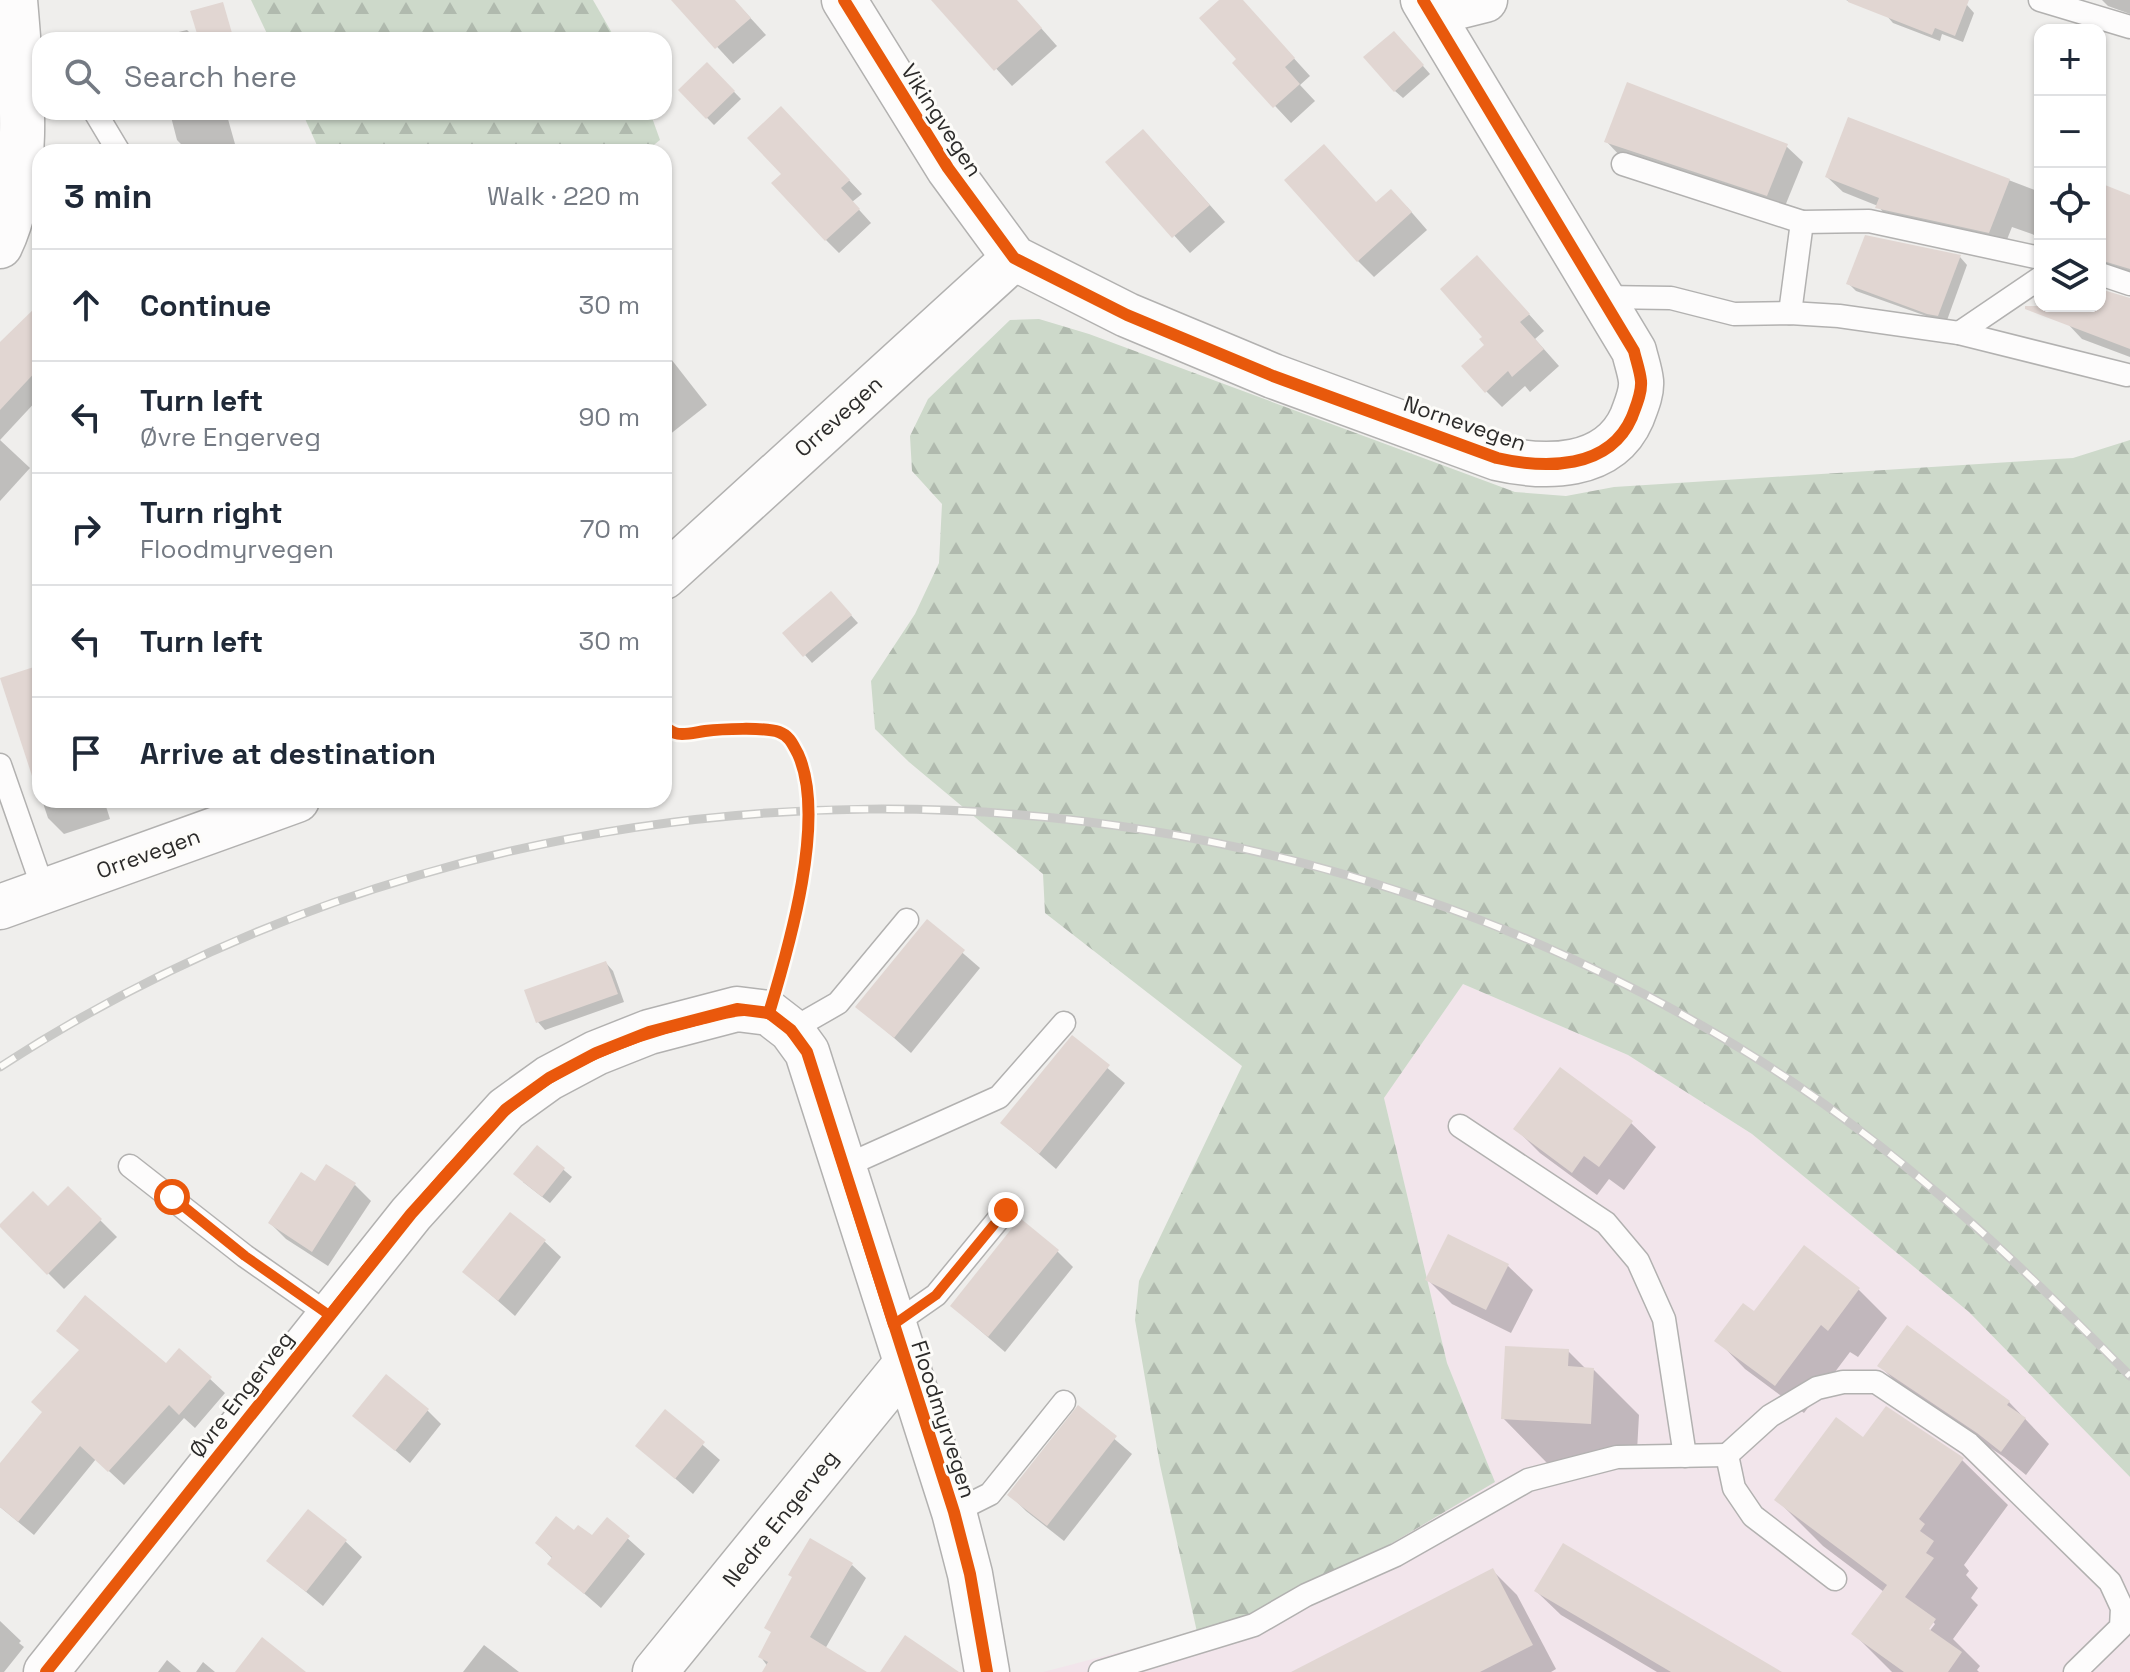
<!DOCTYPE html>
<html lang="en">
<head>
<meta charset="utf-8">
<style>
  body { margin:0; font-family:"Space Grotesk",sans-serif; background:#f6f6f7; color:#1f2937 }
  .controls { position:absolute; right:24px; top:24px; display:grid; overflow:hidden; border-radius:16px; box-shadow:0 2px 6px #0004 }
  .controls button { width:72px; height:72px; display:grid; place-items:center; padding:0; border:0; border-bottom:2px solid #e0e1e3; background:#fff; color:#1f2937; font:40px sans-serif }
  .stop { position:absolute; width:24px; height:24px; margin:-18px; border:6px solid #ea580c; border-radius:50%; background:#fff }
  .stop.end { background:#ea580c; border-color:#fff; box-shadow:0 2px 8px #0008 }
  .list { margin:0; padding:0; list-style:none }
  h2 { display:flex; justify-content:space-between; align-items:center; height:104px; margin:0; padding:0 32px; font-size:34px }
  h2 small { font-size:26px; font-weight:400; color:#747a83 }
  .list li { display:grid; grid-template-columns:52px 1fr auto; gap:24px; align-items:center; box-sizing:border-box; height:112px; padding:0 32px; border-top:2px solid #e0e1e3 }
  .list b { display:block; font-size:30px; white-space:nowrap }
  .list p { margin:0; font-size:26px; white-space:nowrap; color:#747a83 }
  .list em { font-size:26px; font-style:normal; color:#747a83 }
  .icon { flex:none; width:44px; height:44px; fill:none; stroke:currentColor; stroke-width:2; stroke-linecap:round; stroke-linejoin:round }
  .map { position:relative; flex:none; width:2130px; height:1672px; overflow:hidden }
  .search { position:absolute; background:#fff; box-shadow:0 2px 6px #0004; left:32px; top:32px; width:640px; height:88px; display:flex; align-items:center; gap:20px; box-sizing:border-box; padding:0 28px; border-radius:24px; color:#747a83; font-size:30px }
  .panel { position:absolute; background:#fff; box-shadow:0 2px 6px #0004; left:32px; top:144px; width:640px; height:664px; border-radius:24px }
  .map>svg:first-child { display:block }
  .industrial { fill:#f2e5eb }
  .forest { fill:url(#forest-firs) }
  .shadow { fill:#0003; fill-rule:evenodd }
  .building { fill:#e1d6d2 }
  .lines { fill:none; stroke-linecap:round; stroke-linejoin:round }
  .service-casing { stroke:#b2b1b0; stroke-width:25 }
  .minor-casing { stroke:#b2b1b0; stroke-width:47 }
  .service { stroke:#fdfcfc; stroke-width:22 }
  .minor { stroke:#fdfcfc; stroke-width:44 }
  .rail-casing { stroke:#c9c9c7; stroke-width:9 }
  .rail { stroke:#fdfcf9; stroke-width:6; stroke-dasharray:18; stroke-linecap:butt }
  .cycleway-casing { stroke:#fdfcf9; stroke-width:17 }
  .cycleway { stroke:#e8590c; stroke-width:12 }
  .route { stroke:#ea580c; stroke-width:10 }
  .labels { text-anchor:middle; stroke-width:6; stroke-linejoin:round; paint-order:stroke }
  .street-label { font-size:22px; fill:#2c2b2a; stroke:#fdfcf9 }
</style>
</head>
<body>
<div class="map">
<svg width="2130" height="1672" viewBox="0 0 2130 1672">
  <defs>
    <pattern id="forest-firs" width="22" height="20" patternUnits="userSpaceOnUse" patternTransform="scale(2)"><rect width="22" height="20" fill="#cdd9ca"/><path d="M5 1l3.5 6h-7zM16 11l3.5 6h-7z" fill="#b0baae"/></pattern>
  </defs>
  <rect width="100%" height="100%" fill="#efeeec"/>
  <!-- industrial -->
  <path class="industrial" d="M 1463,984 L 1628,1055 L 1752,1134 L 1969,1312 L 2130,1477 L 2130,1672 L 1043,1672 L 1197,1632 L 1495,1482 L 1447,1363 L 1384,1098 Z"/>
  <!-- forest -->
  <g class="forest">
    <path d="M 251,0 L 593,0 L 616,40 L 270,40 Z"/>
    <path d="M 302,112 L 650,112 L 660,140 L 645,152 L 320,152 Z"/>
    <path d="M 1039,319 L 1089,334 L 1515,492 L 1566,496 L 1614,487 L 2073,458 L 2130,440 L 2130,1477 L 1969,1312 L 1752,1134 L 1628,1055 L 1463,984 L 1384,1098 L 1447,1363 L 1495,1482 L 1286,1606 L 1197,1632 L 1160,1465 L 1135,1320 L 1139,1281 L 1242,1066 L 1045,913 L 1043,874 L 909,762 L 875,729 L 871,681 L 915,614 L 939,563 L 942,504 L 912,471 L 910,436 L 928,399 L 1010,320 Z"/>
  </g>
  <!-- shadow -->
  <g class="shadow">
    <path d="M 674,0 L 734,0 L 766,35 L 733,64 Z"/>
    <path d="M 934,0 L 1016,0 L 1057,46 L 1012,86 Z"/>
    <path d="M 1222,0 L 1241,0 L 1310,76 L 1300,85 L 1315,101 L 1291,123 L 1235,63 L 1239,60 Z"/>
    <path d="M 1846,0 L 1953,0 L 1967,5 L 1974,13 L 1963,42 L 1942,34 L 1940,41 L 1893,23 L 1886,15 Z"/>
    <path d="M 2102,0 L 2130,0 L 2130,14 L 2108,6 Z"/>
    <path d="M 187,30 L 197,40 L 163,40 L 162,36 Z"/>
    <path d="M 1401,41 L 1430,74 L 1403,98 L 1395,91 Z"/>
    <path d="M 707,64 L 741,99 L 714,125 L 680,90 Z"/>
    <path d="M 159,112 L 226,112 L 235,144 L 207,152 L 189,152 L 177,140 L 170,113 L 162,116 Z"/>
    <path d="M 1849,119 L 2040,192 L 2040,237 L 2012,227 L 2004,247 L 1892,223 L 1878,206 L 1843,192 L 1827,177 Z"/>
    <path d="M 794,122 L 862,194 L 852,202 L 871,223 L 839,253 L 826,240 L 784,174 Z"/>
    <path d="M 1606,141 L 1786,146 L 1803,162 L 1783,211 L 1622,158 Z"/>
    <path d="M 1159,148 L 1225,222 L 1190,253 L 1108,162 Z"/>
    <path d="M 2100,185 L 2130,197 L 2130,278 L 2102,284 L 2101,290 L 2130,299 L 2130,357 L 2082,339 L 2067,323 L 2074,306 L 2100,306 Z"/>
    <path d="M 1377,204 L 1407,207 L 1427,230 L 1374,277 L 1358,261 Z"/>
    <path d="M 1960,257 L 1967,265 L 1946,323 L 1856,291 L 1849,284 Z"/>
    <path d="M 1493,274 L 1544,331 L 1535,339 L 1559,366 L 1530,392 L 1525,386 L 1502,407 L 1486,391 Z"/>
    <path d="M 40,306 L 40,397 L 0,440 L 0,345 Z"/>
    <path d="M 664,350 L 707,405 L 664,439 Z"/>
    <path d="M 0,440 L 30,468 L 0,501 Z"/>
    <path d="M 838,601 L 858,623 L 812,663 L 805,655 Z"/>
    <path d="M 42,800 L 104,800 L 110,819 L 64,834 L 48,818 Z"/>
    <path d="M 927,922 L 980,968 L 911,1053 L 858,1006 Z"/>
    <path d="M 606,963 L 613,971 L 624,1002 L 545,1030 L 538,1022 Z"/>
    <path d="M 1072,1038 L 1125,1083 L 1056,1169 L 1003,1123 Z"/>
    <path d="M 1631,1123 L 1656,1147 L 1624,1190 L 1609,1179 L 1597,1195 L 1540,1153 L 1516,1129 Z"/>
    <path d="M 538,1148 L 572,1177 L 550,1203 L 523,1182 Z"/>
    <path d="M 355,1185 L 371,1201 L 328,1266 L 286,1239 L 270,1223 Z"/>
    <path d="M 68,1188 L 117,1237 L 64,1289 L 1,1226 L 48,1209 Z"/>
    <path d="M 1449,1236 L 1508,1266 L 1533,1290 L 1511,1333 L 1452,1304 L 1427,1279 Z"/>
    <path d="M 544,1241 L 561,1257 L 515,1316 L 465,1272 Z"/>
    <path d="M 1804,1248 L 1859,1290 L 1887,1318 L 1858,1357 L 1850,1352 L 1804,1413 L 1745,1369 L 1717,1340 L 1754,1314 Z"/>
    <path d="M 1057,1251 L 1073,1267 L 1005,1352 L 952,1306 Z"/>
    <path d="M 1568,1351 L 1586,1369 L 1594,1370 L 1639,1415 L 1636,1469 L 1548,1464 L 1503,1418 Z"/>
    <path d="M 166,1366 L 210,1379 L 225,1393 L 195,1428 L 184,1418 L 124,1485 L 96,1459 L 34,1535 L 0,1507 L 0,1467 Z"/>
    <path d="M 1880,1366 L 2009,1402 L 2049,1444 L 2026,1475 L 2004,1457 L 1904,1390 Z"/>
    <path d="M 1078,1408 L 1132,1454 L 1064,1541 L 1026,1511 L 1010,1495 Z"/>
    <path d="M 427,1410 L 441,1424 L 410,1463 L 354,1415 Z"/>
    <path d="M 665,1412 L 720,1460 L 693,1494 L 638,1446 Z"/>
    <path d="M 1864,1439 L 1962,1460 L 2008,1505 L 1964,1565 L 1969,1571 L 1966,1575 L 1978,1588 L 1971,1598 L 1978,1605 L 1953,1639 L 1980,1666 L 1977,1670 L 1979,1672 L 1892,1672 L 1854,1634 L 1884,1592 L 1823,1546 L 1777,1500 ZM 1932,1621 L 1935,1624 L 1925,1637 Z"/>
    <path d="M 607,1520 L 645,1554 L 601,1608 L 550,1564 L 553,1559 L 537,1543 L 575,1533 L 592,1538 Z"/>
    <path d="M 345,1541 L 362,1557 L 323,1606 L 269,1561 Z"/>
    <path d="M 852,1565 L 866,1578 L 825,1649 L 863,1672 L 772,1672 L 760,1656 Z"/>
    <path d="M 1492,1570 L 1517,1595 L 1556,1669 L 1551,1672 L 1295,1672 Z"/>
    <path d="M 1536,1591 L 1778,1672 L 1657,1672 L 1561,1615 Z"/>
    <path d="M 0,1621 L 21,1641 L 19,1643 L 24,1647 L 4,1672 L 0,1672 Z"/>
    <path d="M 484,1645 L 519,1672 L 463,1672 Z"/>
    <path d="M 167,1660 L 181,1672 L 158,1672 Z"/>
    <path d="M 203,1662 L 215,1672 L 196,1672 Z"/>
  </g>
  <!-- building -->
  <g class="building">
    <path d="M 671,0 L 735,0 L 751,18 L 715,49 Z"/>
    <path d="M 931,0 L 1017,0 L 1042,28 L 994,71 Z"/>
    <path d="M 1219,0 L 1243,0 L 1295,58 L 1285,67 L 1300,84 L 1273,108 L 1232,63 L 1236,59 L 1199,18 Z"/>
    <path d="M 1848,0 L 1969,0 L 1955,36 L 1935,28 L 1932,35 L 1848,2 Z"/>
    <path d="M 223,2 L 234,40 L 199,40 L 190,11 Z"/>
    <path d="M 1394,31 L 1424,65 L 1394,92 L 1363,57 Z"/>
    <path d="M 707,62 L 735,91 L 706,119 L 678,90 Z"/>
    <path d="M 1627,82 L 1788,144 L 1767,196 L 1604,142 Z"/>
    <path d="M 781,106 L 850,180 L 841,188 L 860,209 L 825,241 L 771,183 L 781,174 L 747,138 Z"/>
    <path d="M 1848,117 L 2010,179 L 1989,233 L 1875,208 L 1879,198 L 1825,177 Z"/>
    <path d="M 1143,129 L 1210,205 L 1172,238 L 1105,162 Z"/>
    <path d="M 1324,144 L 1376,202 L 1391,189 L 1412,212 L 1357,262 L 1284,180 Z"/>
    <path d="M 2100,183 L 2130,195 L 2130,269 L 2100,260 Z"/>
    <path d="M 1865,235 L 1961,255 L 1938,316 L 1927,314 L 1846,284 Z"/>
    <path d="M 1477,255 L 1530,314 L 1520,322 L 1544,349 L 1512,377 L 1508,371 L 1485,393 L 1461,366 L 1484,345 L 1479,339 L 1482,337 L 1440,289 Z"/>
    <path d="M 2100,289 L 2130,298 L 2130,349 L 2025,309 L 2025,306 L 2100,306 Z"/>
    <path d="M 40,303 L 40,367 L 0,410 L 0,342 Z"/>
    <path d="M 831,591 L 852,615 L 803,657 L 782,633 Z"/>
    <path d="M 40,665 L 40,781 L 34,782 L 0,678 Z"/>
    <path d="M 927,919 L 965,950 L 894,1038 L 855,1007 Z"/>
    <path d="M 606,961 L 618,994 L 536,1023 L 524,990 Z"/>
    <path d="M 1072,1035 L 1110,1065 L 1039,1154 L 1000,1123 Z"/>
    <path d="M 1560,1067 L 1633,1121 L 1599,1167 L 1584,1156 L 1572,1173 L 1513,1129 Z"/>
    <path d="M 537,1145 L 565,1168 L 542,1197 L 513,1174 Z"/>
    <path d="M 326,1164 L 356,1183 L 312,1252 L 268,1223 L 301,1172 L 315,1181 Z"/>
    <path d="M 68,1186 L 102,1219 L 47,1275 L 0,1227 L 0,1224 L 33,1191 L 48,1206 Z"/>
    <path d="M 510,1212 L 546,1240 L 498,1301 L 462,1272 Z"/>
    <path d="M 1020,1218 L 1059,1250 L 988,1337 L 950,1306 Z"/>
    <path d="M 1448,1234 L 1509,1264 L 1486,1310 L 1425,1280 Z"/>
    <path d="M 1804,1245 L 1860,1288 L 1828,1331 L 1821,1325 L 1775,1386 L 1714,1341 L 1743,1303 L 1754,1311 Z"/>
    <path d="M 85,1295 L 166,1363 L 179,1348 L 212,1377 L 179,1415 L 169,1405 L 108,1472 L 80,1446 L 18,1522 L 0,1507 L 0,1463 L 42,1412 L 31,1402 L 79,1350 L 56,1331 Z"/>
    <path d="M 1907,1325 L 2010,1401 L 2007,1405 L 2026,1418 L 2001,1452 L 1977,1433 L 1877,1366 Z"/>
    <path d="M 1505,1346 L 1569,1349 L 1568,1366 L 1594,1368 L 1591,1424 L 1501,1419 Z"/>
    <path d="M 386,1374 L 429,1409 L 395,1451 L 352,1416 Z"/>
    <path d="M 1078,1405 L 1117,1436 L 1047,1526 L 1007,1495 Z"/>
    <path d="M 1886,1406 L 1964,1458 L 1919,1519 L 1925,1524 L 1920,1531 L 1934,1541 L 1926,1553 L 1934,1558 L 1905,1597 L 1936,1619 L 1929,1629 L 1962,1652 L 1948,1672 L 1904,1672 L 1851,1634 L 1887,1585 L 1774,1500 L 1836,1417 L 1863,1437 Z"/>
    <path d="M 665,1409 L 705,1442 L 675,1479 L 635,1446 Z"/>
    <path d="M 308,1509 L 347,1540 L 306,1592 L 266,1561 Z"/>
    <path d="M 556,1516 L 574,1530 L 578,1525 L 592,1535 L 607,1517 L 630,1536 L 584,1594 L 547,1564 L 552,1557 L 535,1543 Z"/>
    <path d="M 810,1538 L 853,1563 L 810,1637 L 867,1672 L 762,1672 L 768,1662 L 758,1657 L 771,1632 L 764,1628 L 792,1577 L 788,1575 Z"/>
    <path d="M 1563,1543 L 1782,1672 L 1671,1672 L 1534,1591 Z"/>
    <path d="M 1493,1568 L 1533,1645 L 1480,1672 L 1291,1672 Z"/>
    <path d="M 905,1635 L 959,1672 L 880,1672 Z"/>
    <path d="M 262,1637 L 306,1672 L 235,1672 Z"/>
  </g>
  <g class="lines">
    <!-- service casing -->
    <g class="service-casing">
      <g id="service">
        <path d="M 2040,0 L 2130,27"/>
        <path d="M 95,112 L 119,152"/>
        <path d="M 1623,164 L 1802,222 L 1869,221 L 2040,258"/>
        <path d="M 2100,274 L 2130,284"/>
        <path d="M 1603,297 L 1671,298 L 1734,314 L 1790,313 L 1839,316 L 1959,333 L 2127,375"/>
        <path d="M 1790,313 L 1802,222"/>
        <path d="M 1959,333 L 2040,278"/>
        <path d="M 0,765 L 44,891"/>
        <path d="M 791,1030 L 838,1003 L 907,920"/>
        <path d="M 1460,1126 L 1606,1223 L 1638,1261 L 1664,1319 L 1685,1456"/>
        <path d="M 130,1166 L 245,1256 L 329,1315"/>
        <path d="M 843,1167 L 999,1097 L 1064,1023"/>
        <path d="M 893,1325 L 936,1295 L 1006,1210"/>
        <path d="M 954,1512 L 990,1494 L 1064,1402"/>
        <path d="M 1835,1579 L 1753,1516 L 1734,1488 L 1727,1455 L 1770,1416 L 1817,1388 L 1843,1382 L 1876,1382 L 1969,1444 L 2110,1582 L 2122,1608 L 2121,1627 L 2075,1672"/>
        <path d="M 1100,1672 L 1254,1625 L 1306,1595 L 1396,1555 L 1528,1480 L 1617,1457 L 1727,1455"/>
      </g>
    </g>
    <!-- minor casing -->
    <g class="minor-casing">
      <g id="minor">
        <path d="M 844,0 L 948,168 L 1014,258 L 1127,315 L 1273,376 L 1497,458 C 1545,469 1609,470 1632,417 C 1636,406 1642,393 1641,381 C 1640,371 1636,360 1634,351 L 1423,0"/>
        <path d="M 1433,13 L 1485,0"/>
        <path d="M 0,246 C 33,179 21,74 15,0"/>
        <path d="M 664,577 L 1014,258"/>
        <path d="M 0,907 L 297,800"/>
        <path d="M 46,1672 L 411,1214 L 506,1109 L 549,1078 L 596,1053 L 649,1032 L 737,1009 L 769,1013 L 791,1030 L 807,1052 L 954,1512 L 970,1574 L 987,1672"/>
        <path d="M 655,1672 L 905,1365"/>
      </g>
    </g>
    <!-- service -->
    <use href="#service" class="service"/>
    <!-- minor -->
    <use href="#minor" class="minor"/>
    <!-- rail casing -->
    <g class="rail-casing">
      <path id="rail" d="M 0,1067 C 523,727 1213,725 1743,1050 C 1888,1139 2012,1255 2130,1376"/>
    </g>
    <!-- rail -->
    <use href="#rail" class="rail"/>
    <!-- cycleway casing -->
    <g class="cycleway-casing">
      <g id="cycleway">
        <path d="M 844,0 L 948,168 L 1014,258 L 1127,315 L 1273,376 L 1497,458 C 1545,469 1609,470 1632,417 C 1636,406 1642,393 1641,381 C 1640,371 1636,360 1634,351 L 1423,0"/>
        <path d="M 664,727 C 668,729 671,732 675,733 C 683,736 696,732 705,731 C 721,729 765,727 779,732 C 790,736 793,745 798,754 C 827,818 789,947 769,1013"/>
        <path d="M 769,1013 L 791,1030 L 807,1052 L 954,1512 L 970,1574 L 987,1672"/>
        <path d="M 46,1672 L 411,1214 L 506,1109 L 549,1078 L 596,1053 L 649,1032 L 737,1009 L 769,1013"/>
      </g>
    </g>
    <!-- cycleway -->
    <use href="#cycleway" class="cycleway"/>
  </g>
  <g class="lines">
    <!-- route -->
    <path class="route" d="M 172,1197 L 245,1256 L 329,1315 C 368,1266 407,1217 449,1170 C 468,1150 486,1126 508,1109 C 561,1064 625,1038 693,1022 C 750,1008 769,997 807,1052 L 893,1325 L 936,1295 L 1006,1210"/>
  </g>
  <g class="labels">
    <!-- street labels -->
    <g class="street-label">
      <text transform="translate(942 120) rotate(57)" y="8">Vikingvegen</text>
      <text transform="translate(838 416) rotate(-42)" y="8">Orrevegen</text>
      <text transform="translate(1465 423) rotate(19)" y="8">Nornevegen</text>
      <text transform="translate(148 853) rotate(-20)" y="8">Orrevegen</text>
      <text transform="translate(241 1394) rotate(-52)" y="8">Øvre Engerveg</text>
      <text transform="translate(944 1419) rotate(72)" y="8">Floodmyrvegen</text>
      <text transform="translate(780 1518) rotate(-51)" y="8">Nedre Engerveg</text>
    </g>
  </g>
</svg>
<div class="controls">
<button>+</button>
<button>−</button>
<button><svg class="icon" aria-label="locate" viewBox="0 0 24 24"><circle cx="12" cy="12" r="6"/><path d="M12 2v4M12 18v4M2 12h4M18 12h4"/></svg></button>
<button><svg class="icon" aria-label="layers" viewBox="0 0 24 24"><path d="M12 4l9 5-9 5-9-5zM3 14l9 5 9-5"/></svg></button>
</div>
<div class="stop" style="left:172px;top:1197px"></div>
<div class="stop end" style="left:1006px;top:1210px"></div>
<div class="search"><svg class="icon" aria-label="search" viewBox="0 0 24 24"><circle cx="10" cy="10" r="6"/><path d="M15 15l6 6"/></svg>Search here</div>
<section class="panel">
<h2>3 min<small>Walk · 220 m</small></h2>
<ul class="list">
<li><svg class="icon" aria-label="ahead" viewBox="0 0 24 24"><path d="M12 20V5M6 11l6-6 6 6"/></svg><div><b>Continue</b></div><em>30 m</em></li>
<li><svg class="icon" aria-label="left" viewBox="0 0 24 24"><path d="M17 20v-9H6M10 6l-5 5 5 5"/></svg><div><b>Turn left</b><p>Øvre Engerveg</p></div><em>90 m</em></li>
<li><svg class="icon" aria-label="right" viewBox="0 0 24 24"><path d="M7 20v-9h11M14 6l5 5-5 5"/></svg><div><b>Turn right</b><p>Floodmyrvegen</p></div><em>70 m</em></li>
<li><svg class="icon" aria-label="left" viewBox="0 0 24 24"><path d="M17 20v-9H6M10 6l-5 5 5 5"/></svg><div><b>Turn left</b></div><em>30 m</em></li>
<li><svg class="icon" aria-label="arrive" viewBox="0 0 24 24"><path d="M6 21V4h12l-3 4 3 4H6"/></svg><div><b>Arrive at destination</b></div></li>
</ul>
</section>
</div>
</body>
</html>
